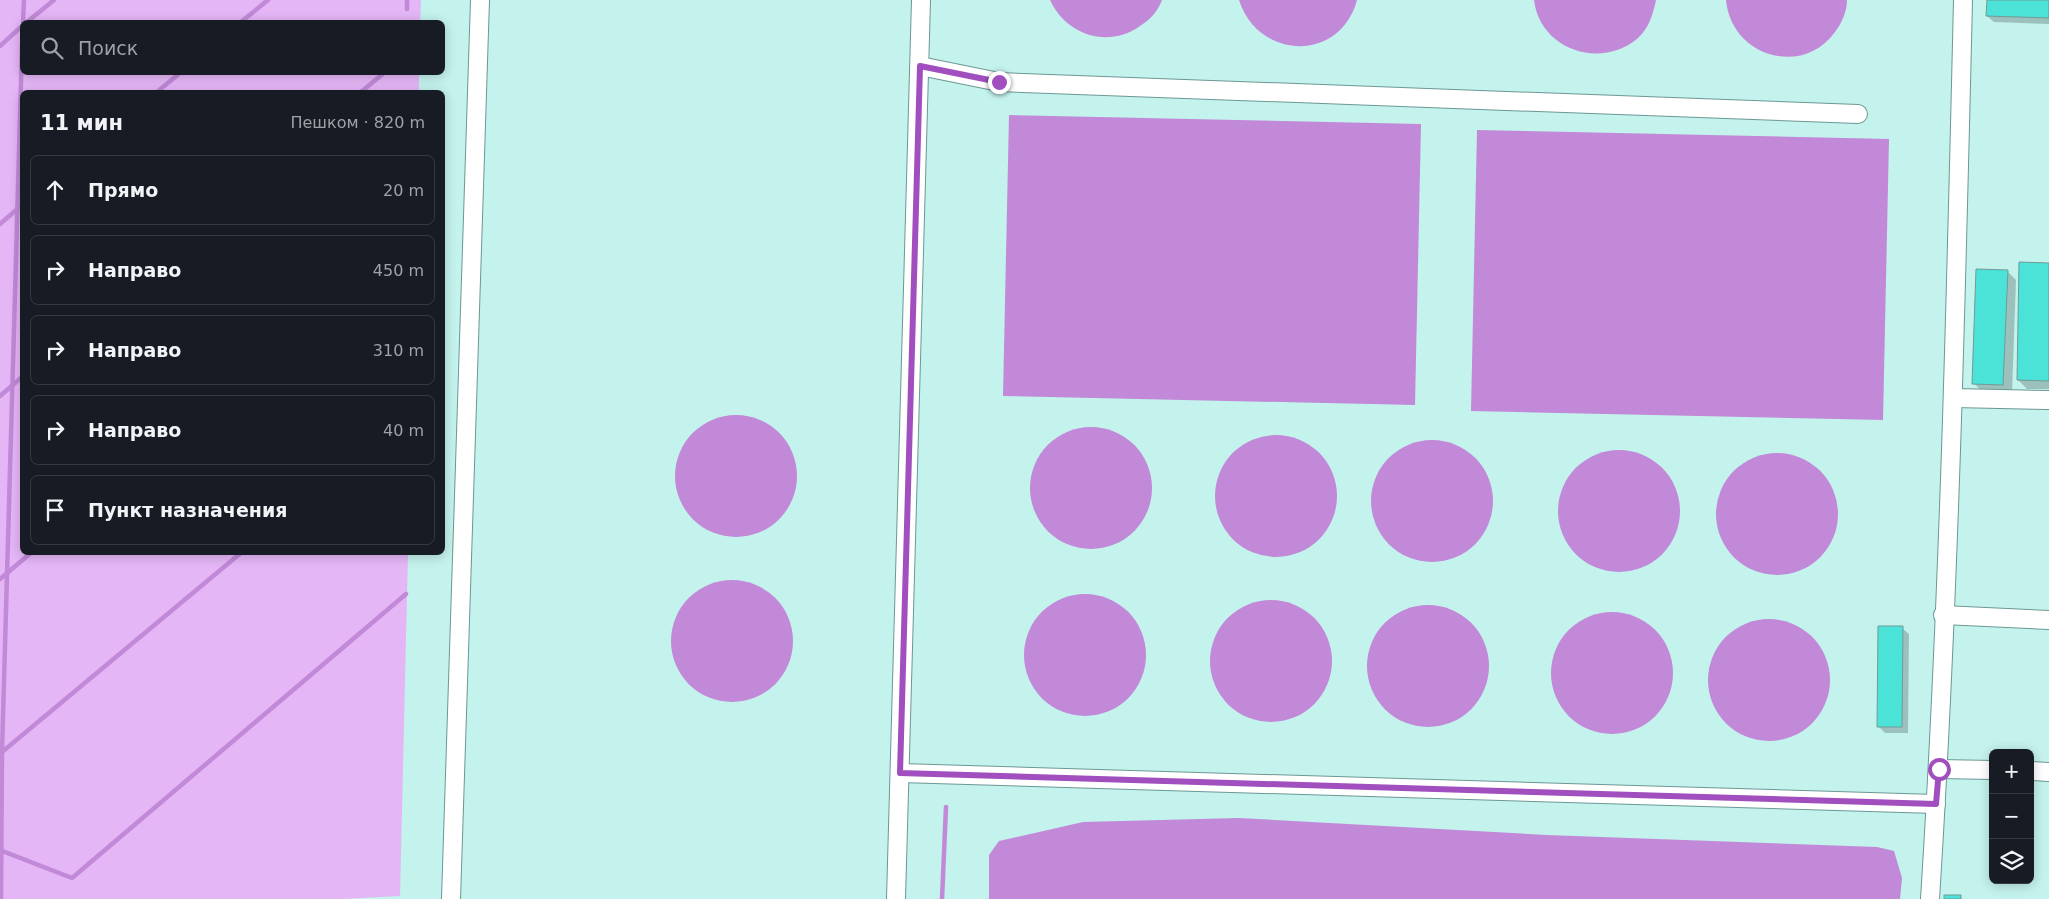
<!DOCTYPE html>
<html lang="ru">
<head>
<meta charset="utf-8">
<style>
  body { margin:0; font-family:"DejaVu Sans",sans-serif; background:#242831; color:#f1f3f6 }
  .controls { position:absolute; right:15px; bottom:15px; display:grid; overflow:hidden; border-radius:8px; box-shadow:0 2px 12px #0003 }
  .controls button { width:45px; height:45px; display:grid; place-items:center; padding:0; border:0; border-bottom:1px solid #363941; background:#171b24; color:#f1f3f6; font:25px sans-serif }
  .stop { position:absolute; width:15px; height:15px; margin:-11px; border:4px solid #a14ebe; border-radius:50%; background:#fff }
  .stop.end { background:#a14ebe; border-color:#fff; box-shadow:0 1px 5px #0008 }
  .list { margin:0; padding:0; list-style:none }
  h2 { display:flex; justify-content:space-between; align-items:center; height:65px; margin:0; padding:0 20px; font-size:21px }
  h2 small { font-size:16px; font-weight:400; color:#9ea1a6 }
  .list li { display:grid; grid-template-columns:32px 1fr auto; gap:15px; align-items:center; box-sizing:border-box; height:70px; margin:0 10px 10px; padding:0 10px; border:1px solid #363941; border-radius:8px }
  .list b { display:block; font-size:19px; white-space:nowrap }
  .list em { font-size:16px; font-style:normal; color:#9ea1a6 }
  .icon { flex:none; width:28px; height:28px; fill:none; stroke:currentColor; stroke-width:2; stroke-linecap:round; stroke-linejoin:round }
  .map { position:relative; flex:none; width:2049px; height:899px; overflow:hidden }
  .search { position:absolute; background:#171b24; box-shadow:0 2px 12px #0003; left:20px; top:20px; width:425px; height:55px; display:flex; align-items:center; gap:12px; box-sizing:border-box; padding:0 18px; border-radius:8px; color:#9ea1a6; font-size:19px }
  .panel { position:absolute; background:#171b24; box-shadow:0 2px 12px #0003; left:20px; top:90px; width:425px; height:465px; border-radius:8px }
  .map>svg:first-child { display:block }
  .green { fill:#e4b6f6 }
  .water { fill:#c189d7 }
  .shadow { fill:#0003 }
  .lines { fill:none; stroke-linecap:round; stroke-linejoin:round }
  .stream { stroke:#c189d7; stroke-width:4.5 }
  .building { fill:#4be2d7; stroke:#709b97 }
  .minor-casing { stroke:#6c9893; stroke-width:20 }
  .minor { stroke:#fff; stroke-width:18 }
  .route { stroke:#a14ebe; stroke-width:6 }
</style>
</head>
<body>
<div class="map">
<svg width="2049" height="899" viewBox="0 0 2049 899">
  <rect width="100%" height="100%" fill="#c4f2ed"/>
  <!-- green -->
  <path class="green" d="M 0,0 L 421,0 L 420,22 L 22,22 L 22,72 L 419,73 L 419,92 L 22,92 L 22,552 L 408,553 L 400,896 L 343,899 L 0,899 Z"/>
  <!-- water -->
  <g class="water">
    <path d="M 1050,0 L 1162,0 C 1158,11 1150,20 1140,26 C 1108,49 1066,35 1050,0 Z"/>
    <path d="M 1239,0 L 1357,0 C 1340,63 1258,60 1239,0 Z"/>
    <path d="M 1534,0 L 1656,0 C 1653,14 1649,28 1638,38 C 1601,70 1540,50 1534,0 Z"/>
    <path d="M 1726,0 L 1847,0 C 1847,11 1842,23 1835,32 C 1802,78 1731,56 1726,0 Z"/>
    <path d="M 1009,115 L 1421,124 L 1415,405 L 1003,396 Z"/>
    <path d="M 1477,130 L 1889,139 L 1883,420 L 1471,411 Z"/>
    <circle cx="736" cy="476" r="61"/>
    <circle cx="1091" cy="488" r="61"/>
    <circle cx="1276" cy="496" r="61"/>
    <circle cx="1432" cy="501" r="61"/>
    <circle cx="1619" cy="511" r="61"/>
    <circle cx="1777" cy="514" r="61"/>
    <circle cx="732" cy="641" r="61"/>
    <circle cx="1085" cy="655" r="61"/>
    <circle cx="1271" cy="661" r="61"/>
    <circle cx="1428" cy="666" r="61"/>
    <circle cx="1612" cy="673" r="61"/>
    <circle cx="1769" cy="680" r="61"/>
    <path d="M 1239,818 L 1547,835 L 1877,847 L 1894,851 L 1902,878 L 1900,899 L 989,899 L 989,855 L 999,841 L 1083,822 Z"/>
  </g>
  <!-- shadow -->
  <g class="shadow">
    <path d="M 1988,0 L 2049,0 L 2049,24 L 1994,22 L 1987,16 Z"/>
    <path d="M 2049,264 L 2049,389 L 2027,389 L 2018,380 Z"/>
    <path d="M 2007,271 L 2016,280 L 2012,393 L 1982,392 L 1974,383 Z"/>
    <path d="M 1902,628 L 1909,634 L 1908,733 L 1885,733 L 1878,726 Z"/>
  </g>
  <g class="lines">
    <!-- stream -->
    <g class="stream">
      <path d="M 407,0 L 407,9"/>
      <path d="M 23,22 L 24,0"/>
      <path d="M 27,22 L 54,0"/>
      <path d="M 241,22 L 268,0"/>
      <path d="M 0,46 L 22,26"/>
      <path d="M 157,92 L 181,72"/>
      <path d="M 361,92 L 385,72"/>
      <path d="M 0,224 L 22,205"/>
      <path d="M 0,396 L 22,377"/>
      <path d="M 0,579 L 32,552"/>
      <path d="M 2,752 L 242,552"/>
      <path d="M 0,850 L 72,878 L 406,594"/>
      <path d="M 1,899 L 2,752 L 22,46"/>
      <path d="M 942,899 L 946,807"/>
    </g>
  </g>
  <!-- building -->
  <g class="building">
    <path d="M 1987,0 L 2049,0 L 2049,18 L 1986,16 Z"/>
    <path d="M 2019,262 L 2049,263 L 2049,381 L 2017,380 Z"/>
    <path d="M 1976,269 L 2008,270 L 2003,385 L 1972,384 Z"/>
    <path d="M 1878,626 L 1903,626 L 1902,727 L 1877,727 Z"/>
    <rect x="1944" y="895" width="17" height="4"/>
  </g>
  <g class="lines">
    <!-- minor casing -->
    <g class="minor-casing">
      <g id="minor">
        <path d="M 920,66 L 999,82 L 1858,114"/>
        <path d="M 1954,398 L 2049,400"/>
        <path d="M 1943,615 L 2049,620"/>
        <path d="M 1939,769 L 1993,770"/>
        <path d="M 2030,771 L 2049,772"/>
        <path d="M 900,773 L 1936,804"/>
        <path d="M 451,899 L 480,0"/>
        <path d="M 896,899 L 921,0"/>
        <path d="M 1930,899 C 1949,600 1956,300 1963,0"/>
      </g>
    </g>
    <!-- minor -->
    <use href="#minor" class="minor"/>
  </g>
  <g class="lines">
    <!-- route -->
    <path class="route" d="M 999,82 L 920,66 L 900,773 L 1936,804 L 1939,769"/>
  </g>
</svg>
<div class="controls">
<button>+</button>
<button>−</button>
<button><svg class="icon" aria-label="layers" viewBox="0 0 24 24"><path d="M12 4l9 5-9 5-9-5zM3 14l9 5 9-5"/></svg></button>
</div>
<div class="stop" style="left:1939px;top:769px"></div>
<div class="stop end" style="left:999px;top:82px"></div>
<div class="search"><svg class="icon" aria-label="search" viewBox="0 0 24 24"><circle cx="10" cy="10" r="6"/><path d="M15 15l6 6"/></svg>Поиск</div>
<section class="panel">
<h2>11 мин<small>Пешком · 820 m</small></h2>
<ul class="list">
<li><svg class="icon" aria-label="ahead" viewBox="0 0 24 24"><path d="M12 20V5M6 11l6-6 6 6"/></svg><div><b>Прямо</b></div><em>20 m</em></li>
<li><svg class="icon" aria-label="right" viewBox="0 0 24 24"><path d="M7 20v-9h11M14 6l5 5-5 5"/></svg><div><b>Направо</b></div><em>450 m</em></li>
<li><svg class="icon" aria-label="right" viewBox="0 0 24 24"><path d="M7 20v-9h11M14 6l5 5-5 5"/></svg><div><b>Направо</b></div><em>310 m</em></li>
<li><svg class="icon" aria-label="right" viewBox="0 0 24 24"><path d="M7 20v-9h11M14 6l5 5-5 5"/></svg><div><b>Направо</b></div><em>40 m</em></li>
<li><svg class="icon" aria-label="arrive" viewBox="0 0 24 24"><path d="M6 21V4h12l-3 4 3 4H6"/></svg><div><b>Пункт назначения</b></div></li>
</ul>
</section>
</div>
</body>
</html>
